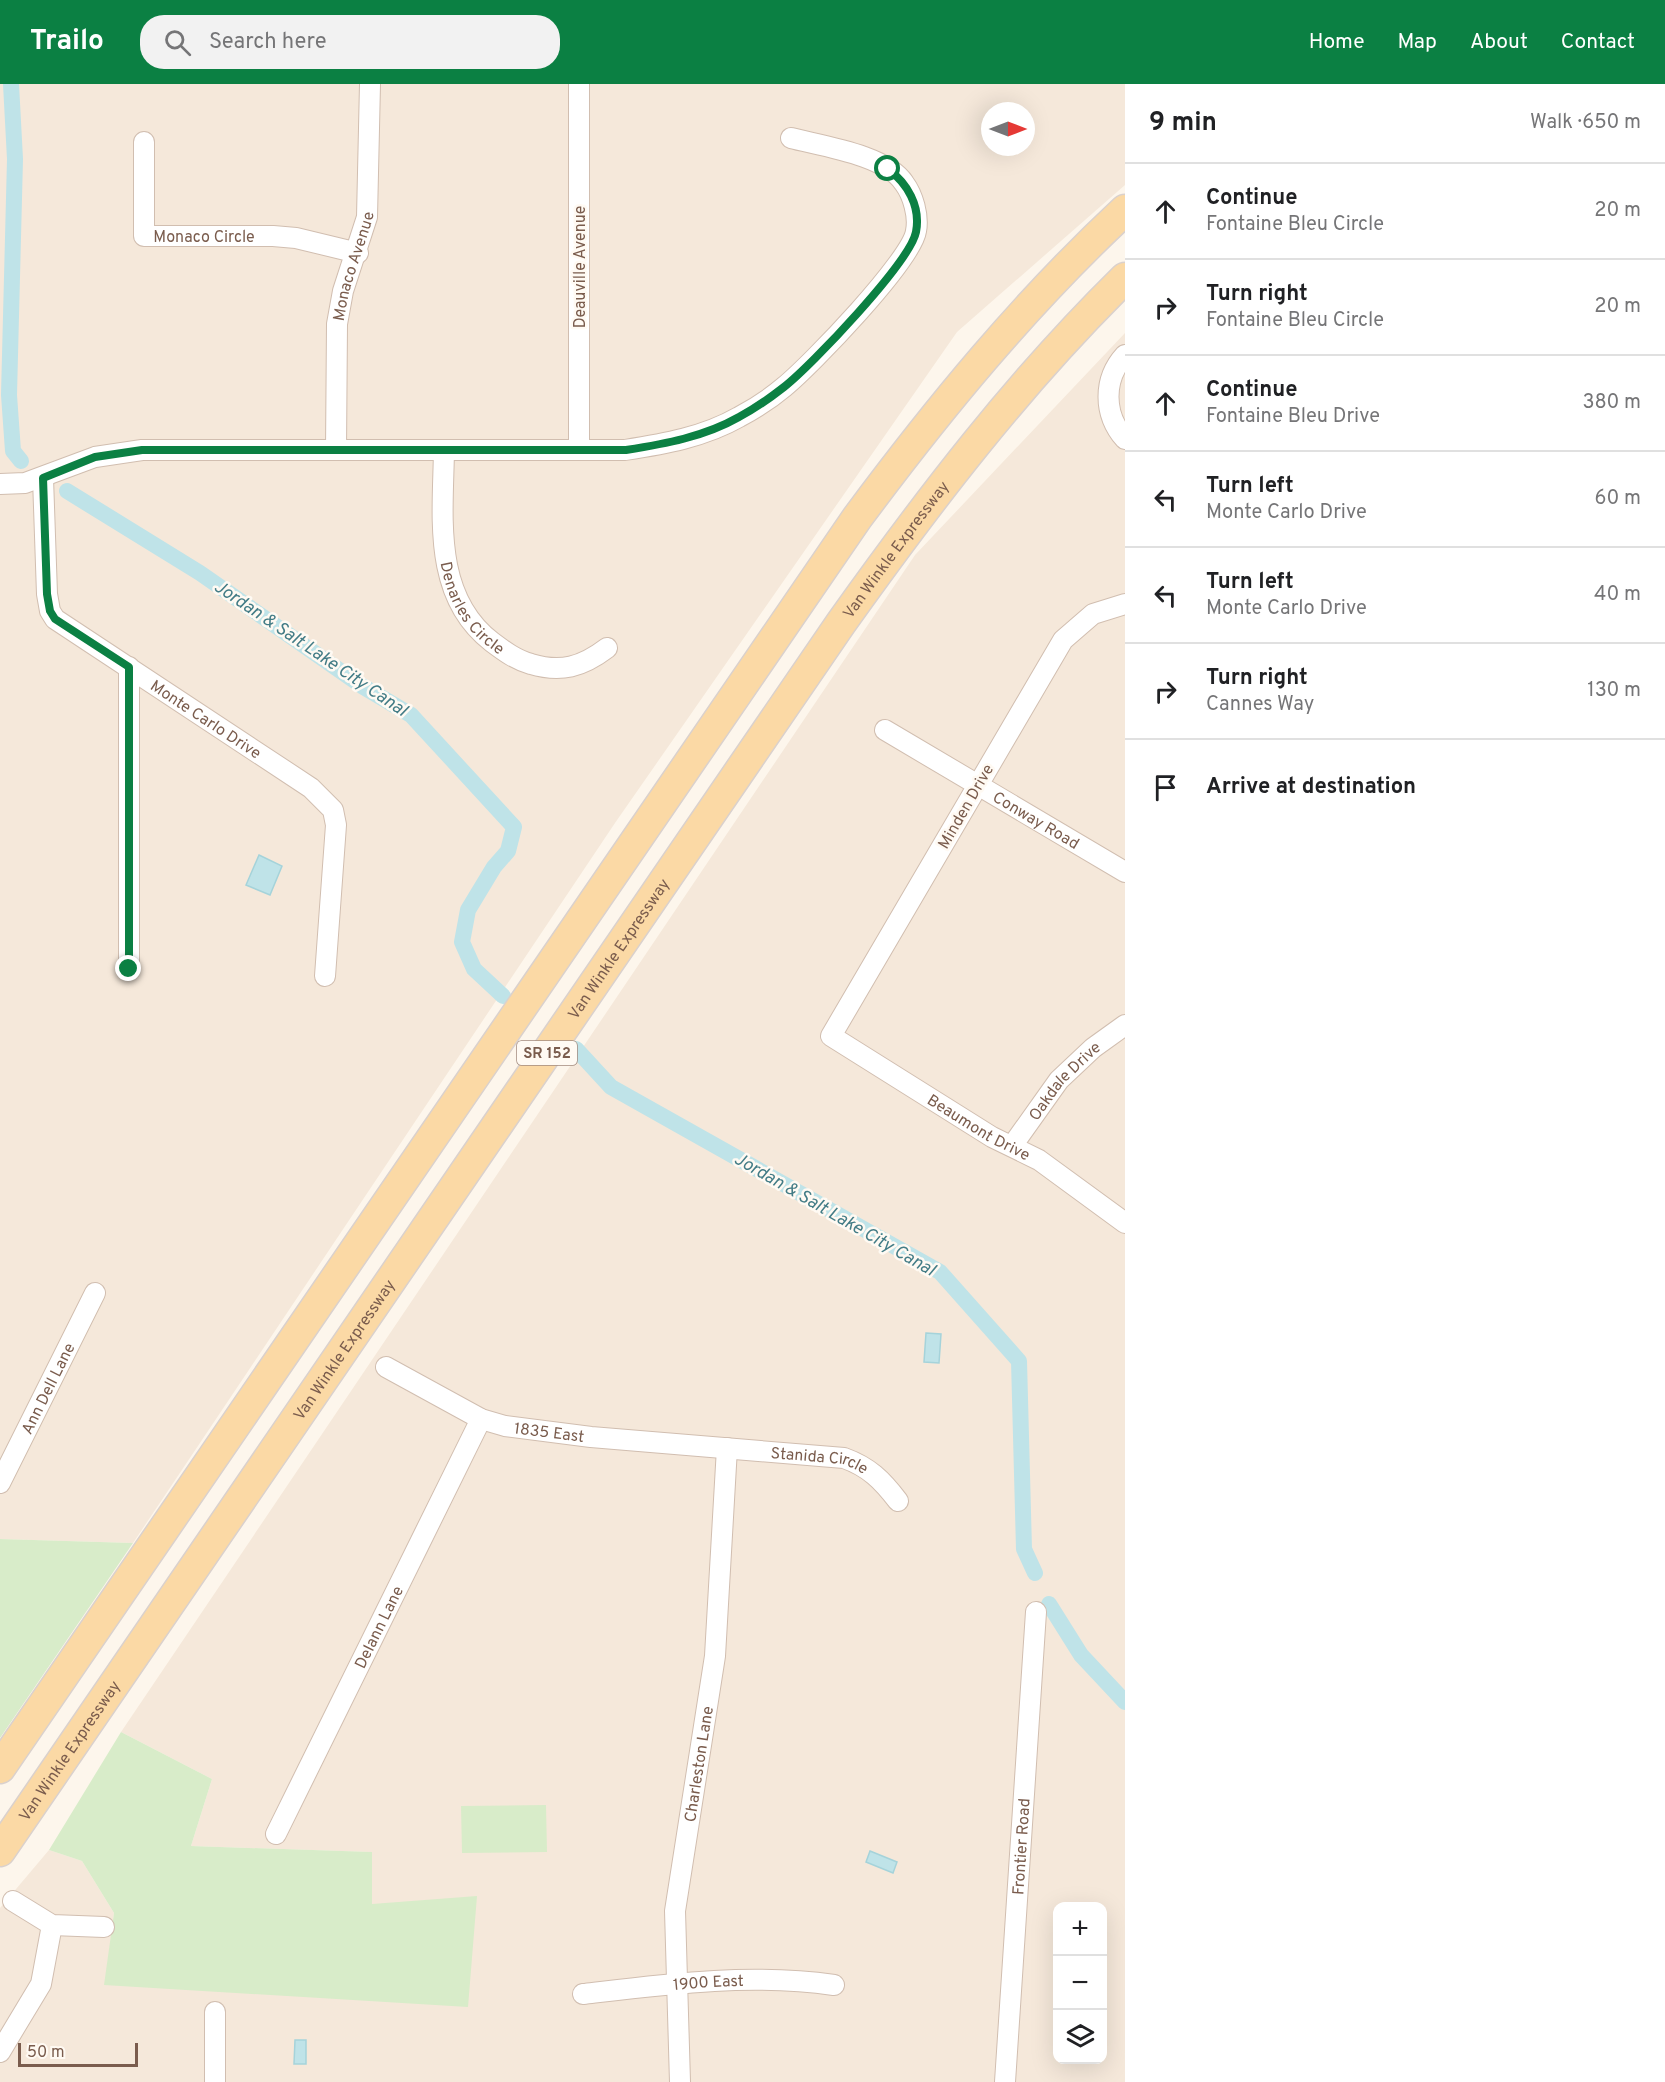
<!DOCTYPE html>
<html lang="en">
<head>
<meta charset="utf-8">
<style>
  body { margin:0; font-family:Overpass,sans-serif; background:#f2f2f2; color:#202124 }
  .controls { position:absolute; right:18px; bottom:18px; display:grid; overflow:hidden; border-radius:12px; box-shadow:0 6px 24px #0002 }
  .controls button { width:54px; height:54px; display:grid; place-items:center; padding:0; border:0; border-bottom:2px solid #e0e0e0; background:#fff; color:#202124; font:30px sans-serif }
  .compass { position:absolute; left:981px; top:18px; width:54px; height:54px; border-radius:50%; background:#fff; box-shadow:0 6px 24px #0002; rotate:90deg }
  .scale { position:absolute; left:18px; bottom:15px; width:120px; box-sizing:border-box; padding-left:6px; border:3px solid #7a5c4d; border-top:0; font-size:16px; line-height:21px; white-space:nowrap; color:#7a5c4d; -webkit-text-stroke:4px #fffaf3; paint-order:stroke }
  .stop { position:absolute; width:18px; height:18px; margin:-14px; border:4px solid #0b8043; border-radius:50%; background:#fff }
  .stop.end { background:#0b8043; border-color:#fff; box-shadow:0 2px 6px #0008 }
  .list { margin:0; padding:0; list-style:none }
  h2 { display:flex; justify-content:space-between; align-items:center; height:78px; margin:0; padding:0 24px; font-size:26px }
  h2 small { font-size:20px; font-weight:400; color:#757577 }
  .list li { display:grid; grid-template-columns:39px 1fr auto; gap:18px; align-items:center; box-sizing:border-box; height:96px; padding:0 24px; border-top:2px solid #e0e0e0 }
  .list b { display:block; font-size:22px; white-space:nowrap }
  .list p { margin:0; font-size:20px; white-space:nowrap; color:#757577 }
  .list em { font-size:20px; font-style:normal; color:#757577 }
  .icon { flex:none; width:33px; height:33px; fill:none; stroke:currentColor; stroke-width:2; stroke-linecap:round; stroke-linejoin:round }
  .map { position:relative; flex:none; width:1125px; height:1998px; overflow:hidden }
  header { display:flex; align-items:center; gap:36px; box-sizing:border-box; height:84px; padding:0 30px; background:#0b8043; color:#fff }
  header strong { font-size:28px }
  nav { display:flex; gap:33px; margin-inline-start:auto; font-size:21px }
  .search { width:420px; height:54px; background:#f2f2f2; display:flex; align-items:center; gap:15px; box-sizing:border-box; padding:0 21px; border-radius:24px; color:#757577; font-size:22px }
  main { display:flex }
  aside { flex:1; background:#fff }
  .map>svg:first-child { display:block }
  .residential { fill:#f5e8da; fill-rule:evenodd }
  .green { fill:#d8ecc9 }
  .water { fill:#bfe3e8; stroke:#a5d3da; stroke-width:1.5 }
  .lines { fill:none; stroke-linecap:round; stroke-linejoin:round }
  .canal { stroke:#bfe3e8; stroke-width:16 }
  .minor-casing { stroke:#d1beb0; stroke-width:22 }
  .primary-casing { stroke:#dad1cd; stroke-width:33 }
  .minor { stroke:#fff; stroke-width:20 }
  .primary { stroke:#fbd9a5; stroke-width:30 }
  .route { stroke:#0b8043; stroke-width:8 }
  .labels { text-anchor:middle; stroke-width:5; stroke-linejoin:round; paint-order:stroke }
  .shield { fill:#fffaf3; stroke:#a28b7f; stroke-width:1.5 }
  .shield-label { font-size:15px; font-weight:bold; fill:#7a5c4d }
  .street-label { font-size:16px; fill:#7a5c4d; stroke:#fffaf3 }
  .water-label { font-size:18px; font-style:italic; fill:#437c86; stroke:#fffaf3 }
</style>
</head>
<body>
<header>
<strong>Trailo</strong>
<div class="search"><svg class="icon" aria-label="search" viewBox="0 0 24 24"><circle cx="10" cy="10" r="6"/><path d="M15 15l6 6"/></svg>Search here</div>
<nav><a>Home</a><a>Map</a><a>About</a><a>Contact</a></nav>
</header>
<main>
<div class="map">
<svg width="1125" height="1998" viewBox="0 0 1125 1998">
  <rect width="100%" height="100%" fill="#fdf6ec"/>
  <!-- residential -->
  <g class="residential">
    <path d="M 0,0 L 1125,0 L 1125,101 L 957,248 L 615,739 L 133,1459 L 0,1455 ZM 990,27 L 1026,27 L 1026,63 L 990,63 Z"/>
    <path d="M 1125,249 L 1125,1998 L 0,1998 L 0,1824 L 49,1766 L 82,1777 L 114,1829 L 105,1901 L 372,1820 L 371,1768 L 191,1762 L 212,1695 L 121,1648 L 915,471 ZM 1058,1822 L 1102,1822 L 1102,1976 L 1058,1976 Z"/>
  </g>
  <!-- green -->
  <g class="green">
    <path d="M 0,1455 L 133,1459 L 0,1654 Z"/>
    <path d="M 121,1648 L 212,1695 L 191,1762 L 372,1768 L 372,1820 L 477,1812 L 468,1923 L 104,1901 L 114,1829 L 82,1777 L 49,1766 Z"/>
    <path d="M 546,1721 L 547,1768 L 462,1769 L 461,1722 Z"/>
  </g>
  <!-- water -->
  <g class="water">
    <path d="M 259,771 L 282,782 L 270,811 L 246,801 Z"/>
    <path d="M 926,1249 L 941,1250 L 939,1279 L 924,1278 Z"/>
    <path d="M 870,1767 L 897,1778 L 893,1789 L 866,1778 Z"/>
    <path d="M 295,1956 L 306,1956 L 306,1980 L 294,1980 Z"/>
  </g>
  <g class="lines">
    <!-- canal -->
    <g class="canal">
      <path d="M 11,0 L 15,75 L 9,311 L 13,367 L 21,377"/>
      <path d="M 67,407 L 200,489 L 362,602 L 411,631 L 514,743 L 508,767 L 494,783 L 468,826 L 462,858 L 474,885 L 503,912"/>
      <path d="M 576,965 L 611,1003 L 940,1188 L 1019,1277 L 1024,1465 L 1035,1489"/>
      <path d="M 1049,1520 L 1081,1571 L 1125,1618"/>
    </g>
    <!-- minor casing -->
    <g class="minor-casing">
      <g id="minor">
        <path d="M 579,0 L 579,366"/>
        <path id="s1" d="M 144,58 L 144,152 L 273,152 L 296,154 L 358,169"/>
        <path d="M 1125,271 C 1103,295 1103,330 1125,355"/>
        <path id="s2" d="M 336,366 L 337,240 L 343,207 L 367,133 L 370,0"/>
        <path id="s3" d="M 444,366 C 443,432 432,512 492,558 C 504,567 516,576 531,580 C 561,589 582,583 607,564"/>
        <path id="s4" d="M 43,394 L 47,510 L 50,527 L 55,535 L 311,704 L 333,726 L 336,741 L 325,892"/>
        <path d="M 0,400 L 25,399 L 95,373 L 142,366 L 625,366 C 664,360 704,353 739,333 C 754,325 771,314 784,303 C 811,281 912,176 916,147 C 919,132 913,111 904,99 C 886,71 822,62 791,54"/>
        <path id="s5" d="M 1125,520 L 1093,530 L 1063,556 L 831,952 L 992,1053 L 1039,1076 L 1125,1139"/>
        <path d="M 129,583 L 129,885"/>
        <path id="s6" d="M 885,646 L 1125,788"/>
        <path id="s7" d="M 1012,1062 L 1059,996 L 1093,964 L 1125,941"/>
        <path id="s8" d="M 386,1283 L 481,1335 L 505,1342 L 591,1353 L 844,1374 C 869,1383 882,1396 898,1417"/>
        <path id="s9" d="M 0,1399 L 95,1209"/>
        <path id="s10" d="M 276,1750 L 481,1335"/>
        <path d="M 13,1817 L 52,1841 L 104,1843"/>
        <path id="s11" d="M 583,1910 C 667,1900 750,1889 834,1901"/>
        <path d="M 0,1968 L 41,1900 L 52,1841"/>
        <path d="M 215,1998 L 215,1928"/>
        <path id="s12" d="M 680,1998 L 675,1827 L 715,1572 L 727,1364"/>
        <path id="s13" d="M 1005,1998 L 1036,1528"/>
      </g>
    </g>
    <!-- primary casing -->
    <g class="primary-casing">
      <g id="primary">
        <path d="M 0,1684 L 857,434 C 938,325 1025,219 1125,126"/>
        <path id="s14" d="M 0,1767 L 841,539 C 928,417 1018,299 1125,194"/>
      </g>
    </g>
    <!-- minor -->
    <use href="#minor" class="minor"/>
    <!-- primary -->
    <use href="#primary" class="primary"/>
  </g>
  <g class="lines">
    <!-- route -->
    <path class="route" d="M 129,885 L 129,583 L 55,535 L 50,527 L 47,510 L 43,394 L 95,373 L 142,366 L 626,366 C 664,360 704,353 739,333 C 754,325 770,314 784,303 C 811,282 910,178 916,148 C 921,122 907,99 888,85"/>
  </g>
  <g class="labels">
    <!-- shield labels -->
    <rect class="shield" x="517" y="957" width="60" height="24" rx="4.5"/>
    <g class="shield-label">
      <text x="547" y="974">SR 152</text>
    </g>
    <!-- street labels -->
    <g class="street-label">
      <text dy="6" stroke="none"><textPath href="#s1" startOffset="154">Monaco Circle</textPath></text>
      <text dy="6" stroke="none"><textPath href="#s2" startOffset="186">Monaco Avenue</textPath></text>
      <text transform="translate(579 183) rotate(-90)" y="6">Deauville Avenue</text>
      <text dy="6" stroke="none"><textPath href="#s14" startOffset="1580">Van Winkle Expressway</textPath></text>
      <text dy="6" stroke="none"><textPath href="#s3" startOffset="166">Denarles Circle</textPath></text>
      <text dy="6" stroke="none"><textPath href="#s4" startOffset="324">Monte Carlo Drive</textPath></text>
      <text transform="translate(965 722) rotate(-60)" y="6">Minden Drive</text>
      <text dy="6" stroke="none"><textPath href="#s6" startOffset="176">Conway Road</textPath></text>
      <text dy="6" stroke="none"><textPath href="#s14" startOffset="1094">Van Winkle Expressway</textPath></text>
      <text dy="6" stroke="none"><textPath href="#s7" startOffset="84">Oakdale Drive</textPath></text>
      <text dy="6" stroke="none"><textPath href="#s5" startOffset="706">Beaumont Drive</textPath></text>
      <text dy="6" stroke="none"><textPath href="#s14" startOffset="608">Van Winkle Expressway</textPath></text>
      <text dy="6" stroke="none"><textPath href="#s9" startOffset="106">Ann Dell Lane</textPath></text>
      <text dy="6" stroke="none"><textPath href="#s8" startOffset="178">1835 East</textPath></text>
      <text dy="6" stroke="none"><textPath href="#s8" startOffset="450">Stanida Circle</textPath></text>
      <text dy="6" stroke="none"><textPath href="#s10" startOffset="231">Delann Lane</textPath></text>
      <text dy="6" stroke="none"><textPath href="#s14" startOffset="122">Van Winkle Expressway</textPath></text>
      <text dy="6" stroke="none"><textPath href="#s12" startOffset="320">Charleston Lane</textPath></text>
      <text dy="6" stroke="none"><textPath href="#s13" startOffset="236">Frontier Road</textPath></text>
      <text dy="6" stroke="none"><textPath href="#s11" startOffset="126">1900 East</textPath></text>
    </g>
    <!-- water labels -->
    <g class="water-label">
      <text transform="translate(311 564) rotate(34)" y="6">Jordan &amp; Salt Lake City Canal</text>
      <text transform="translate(835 1130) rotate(30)" y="6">Jordan &amp; Salt Lake City Canal</text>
    </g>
  </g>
</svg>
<div class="controls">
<button>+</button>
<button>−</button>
<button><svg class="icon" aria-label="layers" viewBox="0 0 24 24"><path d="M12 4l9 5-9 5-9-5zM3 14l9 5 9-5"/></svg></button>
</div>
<svg class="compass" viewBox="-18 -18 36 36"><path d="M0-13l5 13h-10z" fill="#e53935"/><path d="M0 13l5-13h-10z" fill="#757577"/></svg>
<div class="scale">50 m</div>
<div class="stop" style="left:888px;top:85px"></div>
<div class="stop end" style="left:129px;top:885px"></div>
</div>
<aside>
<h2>9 min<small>Walk · 650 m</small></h2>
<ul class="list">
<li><svg class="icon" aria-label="ahead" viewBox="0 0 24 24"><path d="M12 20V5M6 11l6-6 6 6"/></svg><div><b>Continue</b><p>Fontaine Bleu Circle</p></div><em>20 m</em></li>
<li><svg class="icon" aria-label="right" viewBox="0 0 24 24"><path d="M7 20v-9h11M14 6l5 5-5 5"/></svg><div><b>Turn right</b><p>Fontaine Bleu Circle</p></div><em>20 m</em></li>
<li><svg class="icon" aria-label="ahead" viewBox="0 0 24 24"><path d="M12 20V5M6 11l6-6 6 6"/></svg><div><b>Continue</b><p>Fontaine Bleu Drive</p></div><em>380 m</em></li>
<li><svg class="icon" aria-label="left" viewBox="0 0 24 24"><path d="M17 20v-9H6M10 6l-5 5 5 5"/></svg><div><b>Turn left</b><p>Monte Carlo Drive</p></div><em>60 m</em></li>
<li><svg class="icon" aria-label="left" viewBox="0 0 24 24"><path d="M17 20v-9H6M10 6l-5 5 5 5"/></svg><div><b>Turn left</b><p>Monte Carlo Drive</p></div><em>40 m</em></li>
<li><svg class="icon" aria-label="right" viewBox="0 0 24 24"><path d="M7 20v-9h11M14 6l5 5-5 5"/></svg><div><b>Turn right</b><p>Cannes Way</p></div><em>130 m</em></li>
<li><svg class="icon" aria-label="arrive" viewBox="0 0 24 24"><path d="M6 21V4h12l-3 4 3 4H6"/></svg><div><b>Arrive at destination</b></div></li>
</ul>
</aside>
</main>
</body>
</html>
